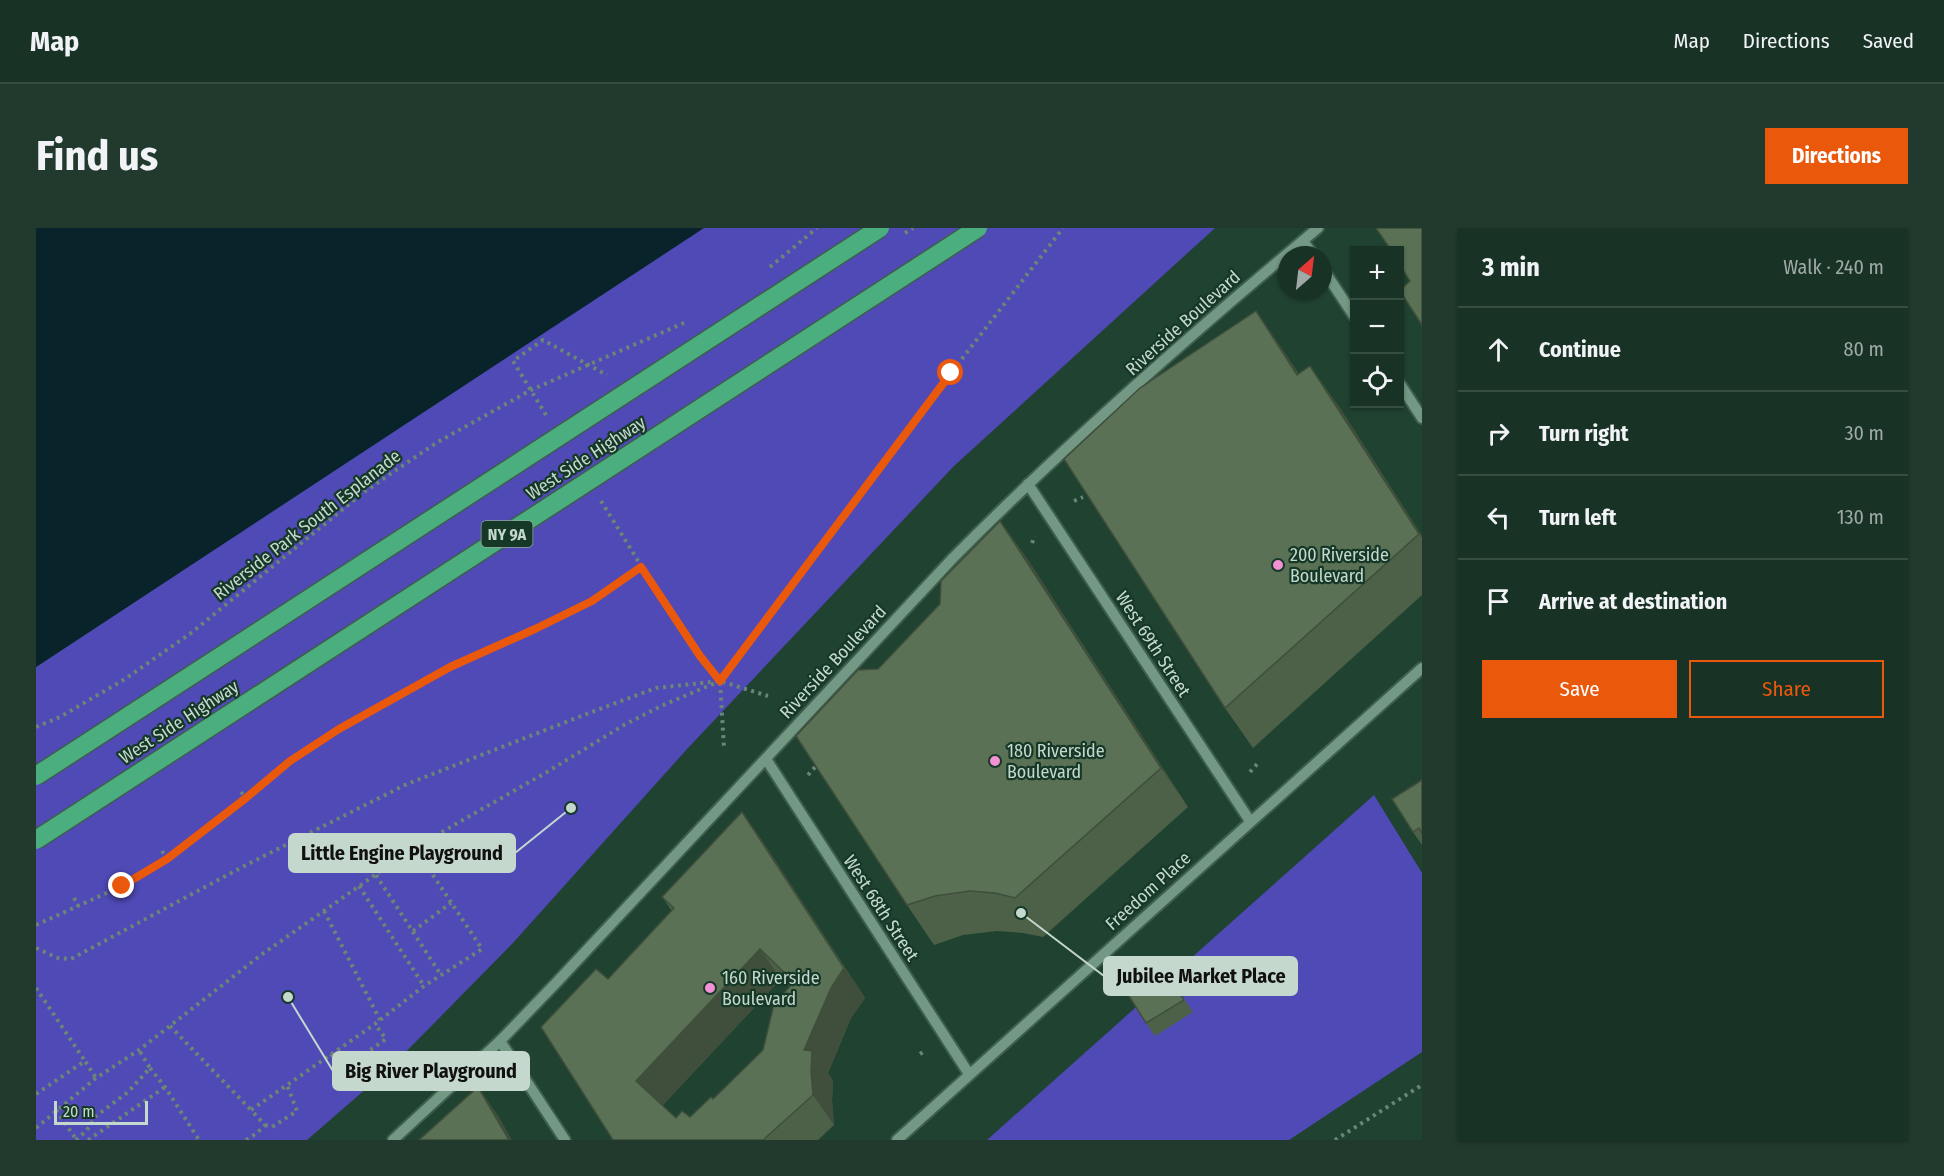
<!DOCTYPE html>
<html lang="en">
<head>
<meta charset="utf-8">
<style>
  body { margin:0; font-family:"Fira Sans Condensed",sans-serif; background:#213a2d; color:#f1f3f6 }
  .controls { position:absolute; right:18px; top:18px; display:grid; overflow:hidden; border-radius:0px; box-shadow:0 2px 4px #0004 }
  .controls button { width:54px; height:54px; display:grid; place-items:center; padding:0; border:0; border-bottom:2px solid #364d42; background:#183225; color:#f1f3f6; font:30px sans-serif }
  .compass { position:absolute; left:1242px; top:18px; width:54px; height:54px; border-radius:50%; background:#183225; box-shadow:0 2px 4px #0004; rotate:28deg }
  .scale { position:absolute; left:18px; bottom:15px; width:94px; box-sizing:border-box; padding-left:6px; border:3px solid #c5d8cd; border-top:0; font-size:16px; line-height:21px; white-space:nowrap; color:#c5d8cd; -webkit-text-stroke:4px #153827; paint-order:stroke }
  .stop { position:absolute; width:18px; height:18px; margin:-14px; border:4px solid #ea580c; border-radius:50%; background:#fff }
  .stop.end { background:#ea580c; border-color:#fff; box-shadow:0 2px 6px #0008 }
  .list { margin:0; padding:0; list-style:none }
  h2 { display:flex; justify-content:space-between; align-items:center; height:78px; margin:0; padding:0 24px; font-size:26px }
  h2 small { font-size:20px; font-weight:400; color:#9faaa7 }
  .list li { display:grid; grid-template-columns:39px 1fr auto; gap:18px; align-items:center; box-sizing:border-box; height:84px; padding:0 24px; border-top:2px solid #364d42 }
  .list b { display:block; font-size:22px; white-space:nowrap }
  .list em { font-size:20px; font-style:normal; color:#9faaa7 }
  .actions { display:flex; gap:12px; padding:18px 24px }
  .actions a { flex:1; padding:14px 0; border:2px solid #ea580c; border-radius:0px; text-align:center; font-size:21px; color:#ea580c }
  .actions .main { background:#ea580c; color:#fff }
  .icon { flex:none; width:33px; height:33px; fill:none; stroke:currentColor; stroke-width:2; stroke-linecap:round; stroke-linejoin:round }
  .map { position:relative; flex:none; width:1386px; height:912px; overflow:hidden; border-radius:0px }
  header { display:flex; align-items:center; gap:36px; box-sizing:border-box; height:84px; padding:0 30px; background:#183225; border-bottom:2px solid #364d42 }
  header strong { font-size:28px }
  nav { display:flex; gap:33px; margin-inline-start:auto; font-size:21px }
  .intro { display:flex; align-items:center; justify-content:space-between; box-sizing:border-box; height:144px; padding:0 36px }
  h1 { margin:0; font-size:42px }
  .button { padding:15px 27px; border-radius:0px; background:#ea580c; color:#fff; font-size:21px; font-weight:700 }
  main { display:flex; gap:36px; padding:0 36px }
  aside { flex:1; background:#183225; border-radius:0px; box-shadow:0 2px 4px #0004 }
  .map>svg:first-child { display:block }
  .green { fill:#4f4ab6 }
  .water { fill:#09232a }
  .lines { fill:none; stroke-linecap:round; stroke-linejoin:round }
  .minor-casing { stroke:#3f5e4f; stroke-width:14 }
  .path { stroke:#6b8677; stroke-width:4; stroke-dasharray:3 4.5; stroke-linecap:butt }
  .minor { stroke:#739883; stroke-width:10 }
  .highway-bridge-casing { stroke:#3f5e4f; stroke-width:21; stroke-linecap:butt }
  .highway-bridge { stroke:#4aae7e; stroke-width:18 }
  .wall { fill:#4d6149; fill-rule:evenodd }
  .shaded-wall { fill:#3f4f3c }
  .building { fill:#5a7155; stroke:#3f4f3c; stroke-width:1.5; fill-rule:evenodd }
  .route { stroke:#ea580c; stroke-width:8 }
  .poi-dot { fill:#f491d4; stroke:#153827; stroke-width:2 }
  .labels { text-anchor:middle; stroke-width:4.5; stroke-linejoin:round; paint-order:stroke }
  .shield { fill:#153827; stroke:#90a89b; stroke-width:1.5 }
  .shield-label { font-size:16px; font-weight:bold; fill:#c5d8cd }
  .street-label { font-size:18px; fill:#c5d8cd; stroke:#153827 }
  .poi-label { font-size:18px; fill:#c5d8cd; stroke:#153827; text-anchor:start }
  .leader { fill:none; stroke:#c5d8cd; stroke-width:2 }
  .callout-dot { fill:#c5d8cd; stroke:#153827; stroke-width:2 }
  .callout { fill:#c5d8cd; stroke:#c5d8cd; stroke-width:2 }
  .callout-label { font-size:20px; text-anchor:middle; font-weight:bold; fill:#111 }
</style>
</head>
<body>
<header>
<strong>Map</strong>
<nav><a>Map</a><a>Directions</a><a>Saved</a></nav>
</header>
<div class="intro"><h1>Find us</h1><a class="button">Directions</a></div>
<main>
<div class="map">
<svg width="1386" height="912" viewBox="0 0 1386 912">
  <rect width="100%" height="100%" fill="#204231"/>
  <!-- green -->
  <g class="green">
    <path d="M 665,0 L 1179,0 L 918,238 L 652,520 L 476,716 L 354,840 L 271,912 L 0,912 L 0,439 Z"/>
    <path d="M 1338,567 L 1386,645 L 1386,824 L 1253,912 L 951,912 Z"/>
  </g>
  <!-- water -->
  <path class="water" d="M 0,0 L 668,0 L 0,439 Z"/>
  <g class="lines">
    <!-- minor casing -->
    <g class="minor-casing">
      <g id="minor">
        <path d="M 1267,13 L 1277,27"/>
        <path d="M 1287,41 L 1318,88"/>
        <path d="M 1364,156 L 1386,190"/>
        <path d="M 992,256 L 1214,593"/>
        <path d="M 730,531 L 933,846"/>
        <path d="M 464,813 L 529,912"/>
        <path d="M 357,912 L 464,813 L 520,755 L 917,330 C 1032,214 1156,105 1282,0"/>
        <path d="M 861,912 L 1386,440"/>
      </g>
    </g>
    <!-- path -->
    <g class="path">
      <path d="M 869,5 L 877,0"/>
      <path d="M 734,39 L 781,0"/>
      <path d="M 510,187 L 477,133 L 507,112 L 571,147"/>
      <path d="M 565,273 L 617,357 L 684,453 L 688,520"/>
      <path d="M 1038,273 L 1047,269"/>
      <path d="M 996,315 L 999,308"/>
      <path d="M 0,499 L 24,489 L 89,451 L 155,405 L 328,264 L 400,215 L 495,162 L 650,94"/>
      <path d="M 1214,544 L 1223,534"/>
      <path d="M 772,547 L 780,538 L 779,534"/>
      <path d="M 205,564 L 210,570"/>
      <path d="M 126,623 L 131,631"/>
      <path d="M 340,647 L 405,747"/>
      <path d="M 323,658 L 388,758"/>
      <path d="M 38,670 L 42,678"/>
      <path d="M 288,683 L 344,792"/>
      <path d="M 0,697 L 86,658 L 131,631 L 210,570 L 254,533 L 303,501 L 414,439 L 499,401 L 556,373 L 605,339"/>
      <path d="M 377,703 L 415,675"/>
      <path d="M 0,720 L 22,730 L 35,731 L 210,637 L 371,556 L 553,485 L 620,460 L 684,453 L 732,468"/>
      <path d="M 0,760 L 49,833"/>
      <path d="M 134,798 L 215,882"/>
      <path d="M 295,826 L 307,841 L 350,811 L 339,796"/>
      <path d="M 884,826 L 890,822"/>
      <path d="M 114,840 L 129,859 L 163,912"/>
      <path d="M 0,866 L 49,833 L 60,850"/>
      <path d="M 20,882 L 40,911"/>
      <path d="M 229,897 L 236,899 L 261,883 L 251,857"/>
      <path d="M 0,900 L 60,850 L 103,822 L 225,727 L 359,633 L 411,601 L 511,544 L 588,497 L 625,478 L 684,453 L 915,145 L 1027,0"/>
      <path d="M 40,912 L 51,902 L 60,888 L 92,864 L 114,840 L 103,822"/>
      <path d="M 52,912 L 129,859"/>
      <path d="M 210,912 L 221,905 L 229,897 L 215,882 L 339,796 L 388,758 L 446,721 L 379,620"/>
      <path d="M 1299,912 L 1386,857"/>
    </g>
    <!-- minor -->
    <use href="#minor" class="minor"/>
    <!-- highway-bridge casing -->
    <g class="highway-bridge-casing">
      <g id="highway-bridge">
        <path d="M 0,548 L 844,0"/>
        <path d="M 0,612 L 942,0"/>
      </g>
    </g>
    <!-- highway-bridge -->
    <use href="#highway-bridge" class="highway-bridge"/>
  </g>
  <!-- wall -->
  <g class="wall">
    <path d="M 1220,83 L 1263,146 L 1302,177 L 1386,308 L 1386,367 L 1217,520 L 1189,480 Z"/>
    <path d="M 964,293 L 992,332 L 1152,579 L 1007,709 L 987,705 L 961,703 L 927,707 L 898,717 L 871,677 L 904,376 Z"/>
    <path d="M 1386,552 L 1386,617 L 1377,604 Z"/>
    <path d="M 706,584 L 727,614 L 829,770 L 815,790 L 792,845 L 797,853 L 796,873 L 798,897 L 782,912 L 577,912 L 572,751 L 636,683 L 626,669 ZM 745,751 L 754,759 L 727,822 L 677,871 L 654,889 L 640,890 L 626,878 Z"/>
    <path d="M 1139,757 L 1157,784 L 1119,808 L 1110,795 Z"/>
  </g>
  <!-- shaded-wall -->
  <g class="shaded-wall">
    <path d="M 1220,83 L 1247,122 L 1289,186 L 1261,147 Z"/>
    <path d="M 1274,138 L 1302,177 L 1386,308 L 1386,310 Z"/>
    <path d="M 964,293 L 992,332 L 1152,579 L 1125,540 Z"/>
    <path d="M 706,584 L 727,614 L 829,770 L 815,790 L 792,845 L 797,853 L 796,873 L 798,897 L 777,867 L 768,822 L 795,760 Z"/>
    <path d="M 724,721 L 745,751 L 621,883 L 600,853 Z"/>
    <path d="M 442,859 L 463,889 L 476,912 L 473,912 Z"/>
  </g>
  <!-- building -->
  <g class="building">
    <path d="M 1340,0 L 1386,0 L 1386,97 L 1364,63 L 1364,62 L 1374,53 L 1364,37 L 1364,22 L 1355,22 Z"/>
    <path d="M 1220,83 L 1261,147 L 1274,138 L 1383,306 L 1189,480 L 1028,231 L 1104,160 Z"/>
    <path d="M 964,293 L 1125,540 L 979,670 L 959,665 L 934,663 L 899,668 L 871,677 L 760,508 L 822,442 L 842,441 L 904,376 L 905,353 Z"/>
    <path d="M 1386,552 L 1386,606 L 1383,600 L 1377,604 L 1356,571 Z"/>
    <path d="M 706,584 L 808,740 L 795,760 L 768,822 L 776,823 L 775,843 L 777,867 L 727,912 L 577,912 L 505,799 L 560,741 L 572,751 L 638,680 L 626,669 ZM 724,721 L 758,754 L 738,776 L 727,822 L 677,871 L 675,869 L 654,889 L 646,883 L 640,890 L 600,853 Z"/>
    <path d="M 1130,744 L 1148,772 L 1110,795 L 1093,768 Z"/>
    <path d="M 442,859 L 473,912 L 383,912 Z"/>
  </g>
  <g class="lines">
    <!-- route -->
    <path class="route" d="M 86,658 L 131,631 L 210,570 L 254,533 L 303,501 L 414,439 L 499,401 L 556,373 L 605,339 L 664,428 L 684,453 L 915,145"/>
  </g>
  <!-- markers -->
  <g class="poi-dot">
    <circle cx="1242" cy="337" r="6"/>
    <circle cx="959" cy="533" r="6"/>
    <circle cx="674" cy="760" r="6"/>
  </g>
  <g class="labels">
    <!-- shield labels -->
    <rect class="shield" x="445.5" y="293" width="51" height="26" rx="4.5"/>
    <g class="shield-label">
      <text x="471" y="312">NY 9A</text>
    </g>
    <!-- street labels -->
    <g class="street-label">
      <text transform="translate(1147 95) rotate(-42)" y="6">Riverside Boulevard</text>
      <text transform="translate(550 230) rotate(-33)" y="6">West Side Highway</text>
      <text transform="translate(271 297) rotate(-38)" y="6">Riverside Park South Esplanade</text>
      <text transform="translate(1117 416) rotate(57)" y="6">West 69th Street</text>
      <text transform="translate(797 434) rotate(-47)" y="6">Riverside Boulevard</text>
      <text transform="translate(143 494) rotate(-33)" y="6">West Side Highway</text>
      <text transform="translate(1112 663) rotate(-42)" y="6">Freedom Place</text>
      <text transform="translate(845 680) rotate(57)" y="6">West 68th Street</text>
    </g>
    <!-- poi labels -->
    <g class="poi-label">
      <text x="1254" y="333">200 Riverside<tspan x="1254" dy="21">Boulevard</tspan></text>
      <text x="971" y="529">180 Riverside<tspan x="971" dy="21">Boulevard</tspan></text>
      <text x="686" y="756">160 Riverside<tspan x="686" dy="21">Boulevard</tspan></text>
    </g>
  </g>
  <!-- callouts -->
  <path class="leader" d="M535 580L479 625M985 685L1068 748M252 769L297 843"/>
  <g class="callout-dot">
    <circle cx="535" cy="580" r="6"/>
    <circle cx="985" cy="685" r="6"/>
    <circle cx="252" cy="769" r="6"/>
  </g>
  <g class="callout">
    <rect x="253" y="606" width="226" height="38" rx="6"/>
    <rect x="1068" y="729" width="193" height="38" rx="6"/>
    <rect x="297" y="824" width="196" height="38" rx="6"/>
  </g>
  <g class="callout-label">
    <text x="366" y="632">Little Engine Playground</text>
    <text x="1165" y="755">Jubilee Market Place</text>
    <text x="395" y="850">Big River Playground</text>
  </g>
</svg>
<div class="controls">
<button>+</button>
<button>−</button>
<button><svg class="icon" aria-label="locate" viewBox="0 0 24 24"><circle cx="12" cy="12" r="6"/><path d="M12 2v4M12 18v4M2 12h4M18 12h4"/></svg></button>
</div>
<svg class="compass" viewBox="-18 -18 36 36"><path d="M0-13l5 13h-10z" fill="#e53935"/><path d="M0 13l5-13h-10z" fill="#9faaa7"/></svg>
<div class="scale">20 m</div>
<div class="stop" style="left:915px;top:145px"></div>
<div class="stop end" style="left:86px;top:658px"></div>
</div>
<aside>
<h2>3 min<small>Walk · 240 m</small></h2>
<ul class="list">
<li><svg class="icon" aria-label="ahead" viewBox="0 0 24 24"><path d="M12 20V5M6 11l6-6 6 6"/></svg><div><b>Continue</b></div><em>80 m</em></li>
<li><svg class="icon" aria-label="right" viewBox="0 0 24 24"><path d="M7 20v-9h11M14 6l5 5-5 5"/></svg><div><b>Turn right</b></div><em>30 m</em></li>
<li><svg class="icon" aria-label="left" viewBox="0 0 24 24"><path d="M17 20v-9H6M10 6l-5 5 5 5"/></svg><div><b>Turn left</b></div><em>130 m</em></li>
<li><svg class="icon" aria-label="arrive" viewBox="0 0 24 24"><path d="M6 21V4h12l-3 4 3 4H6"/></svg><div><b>Arrive at destination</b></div></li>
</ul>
<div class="actions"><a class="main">Save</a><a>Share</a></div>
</aside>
</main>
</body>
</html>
